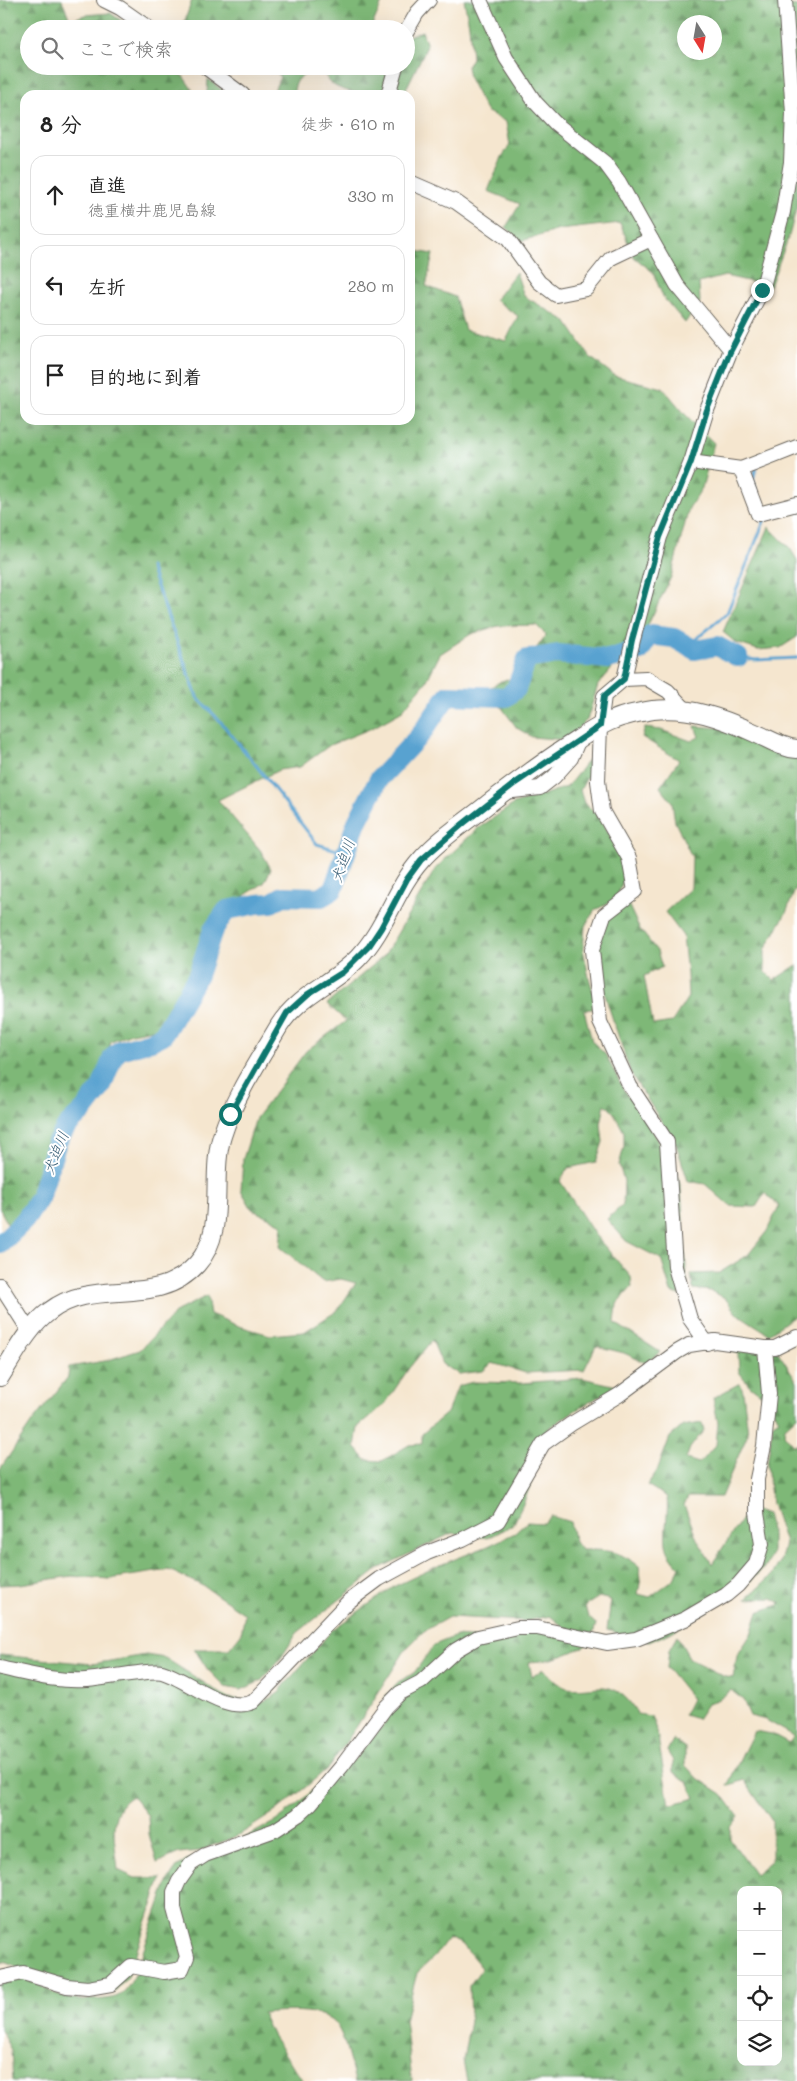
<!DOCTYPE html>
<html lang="ja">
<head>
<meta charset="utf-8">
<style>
  body { margin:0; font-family:Mali,"Klee One",sans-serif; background:#f6f6f6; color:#222 }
  .controls { position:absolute; right:15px; bottom:15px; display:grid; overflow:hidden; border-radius:10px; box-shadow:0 5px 20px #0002 }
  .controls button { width:45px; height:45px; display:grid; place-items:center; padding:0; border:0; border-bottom:1px solid #e0e0e0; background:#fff; color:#222; font:25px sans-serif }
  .compass { position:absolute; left:677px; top:15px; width:45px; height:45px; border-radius:50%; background:#fff; box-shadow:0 5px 20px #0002; rotate:169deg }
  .stop { position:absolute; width:15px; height:15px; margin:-11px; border:4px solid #0f766e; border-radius:50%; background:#fff }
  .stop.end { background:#0f766e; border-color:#fff; box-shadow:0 1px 5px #0008 }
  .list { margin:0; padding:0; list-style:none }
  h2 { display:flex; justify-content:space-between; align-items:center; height:65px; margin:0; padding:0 20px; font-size:21px }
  h2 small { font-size:16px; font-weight:400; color:#767676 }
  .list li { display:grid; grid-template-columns:32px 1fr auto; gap:15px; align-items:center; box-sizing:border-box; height:80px; margin:0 10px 10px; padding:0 10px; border:1px solid #e0e0e0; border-radius:15px }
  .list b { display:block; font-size:19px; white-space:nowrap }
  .list p { margin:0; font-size:16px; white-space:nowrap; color:#767676 }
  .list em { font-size:16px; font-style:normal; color:#767676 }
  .icon { flex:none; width:28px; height:28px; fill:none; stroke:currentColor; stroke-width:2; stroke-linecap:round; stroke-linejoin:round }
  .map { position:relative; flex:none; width:797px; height:2081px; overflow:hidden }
  .search { position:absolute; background:#fff; box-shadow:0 5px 20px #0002; left:20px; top:20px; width:395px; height:55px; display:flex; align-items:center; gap:12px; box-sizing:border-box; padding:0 18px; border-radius:28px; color:#767676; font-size:19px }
  .panel { position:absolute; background:#fff; box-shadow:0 5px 20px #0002; left:20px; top:90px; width:395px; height:335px; border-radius:15px }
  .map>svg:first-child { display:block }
  .forest { fill:url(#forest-firs); stroke:#4d6a4a; fill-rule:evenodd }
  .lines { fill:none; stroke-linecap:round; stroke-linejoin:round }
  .stream { stroke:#59a2d0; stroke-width:3 }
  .river { stroke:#59a2d0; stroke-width:20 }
  .minor-casing { stroke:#68635b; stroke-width:16 }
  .major-casing { stroke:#68635b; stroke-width:20 }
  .minor { stroke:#fff; stroke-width:14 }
  .major { stroke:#fff; stroke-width:18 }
  .route { stroke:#0f766e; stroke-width:6 }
  .labels { text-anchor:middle; stroke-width:4; stroke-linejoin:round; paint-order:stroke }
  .water-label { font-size:15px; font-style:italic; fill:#3a5f76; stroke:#fff }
</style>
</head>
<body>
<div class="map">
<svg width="797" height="2081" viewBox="0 0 797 2081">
  <defs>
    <pattern id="forest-firs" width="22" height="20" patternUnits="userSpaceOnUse" patternTransform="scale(1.25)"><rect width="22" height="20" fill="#7eb877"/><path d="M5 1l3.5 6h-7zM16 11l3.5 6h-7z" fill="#669561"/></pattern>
  </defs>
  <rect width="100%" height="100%" fill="#fff"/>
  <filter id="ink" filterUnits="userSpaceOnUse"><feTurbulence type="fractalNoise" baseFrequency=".02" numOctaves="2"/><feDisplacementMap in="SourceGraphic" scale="10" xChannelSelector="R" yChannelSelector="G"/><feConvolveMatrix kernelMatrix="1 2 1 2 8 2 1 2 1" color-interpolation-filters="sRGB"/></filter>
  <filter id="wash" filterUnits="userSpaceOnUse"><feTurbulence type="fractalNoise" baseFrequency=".0096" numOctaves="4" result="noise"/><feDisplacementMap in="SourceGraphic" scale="20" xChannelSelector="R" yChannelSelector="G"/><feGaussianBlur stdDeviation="1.12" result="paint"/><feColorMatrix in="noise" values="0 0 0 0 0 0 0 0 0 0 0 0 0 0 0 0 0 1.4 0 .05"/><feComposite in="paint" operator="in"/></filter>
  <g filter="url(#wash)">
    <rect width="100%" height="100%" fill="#f5e6cf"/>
    <!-- forest -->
    <g class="forest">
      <path d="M 0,0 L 62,0 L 70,20 L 85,15 L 110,13 L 134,29 L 29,29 L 29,66 L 162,66 L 183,76 L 196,95 L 25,95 L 25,420 L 410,420 L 410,250 L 433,254 L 426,286 L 455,297 L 465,330 L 506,341 L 518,316 L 495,300 L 516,272 L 524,296 L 566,321 L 590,357 L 615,376 L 663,388 L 684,413 L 714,443 L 702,488 L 689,508 L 671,577 L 646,629 L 598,685 L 587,720 L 566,740 L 532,737 L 517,728 L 488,689 L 501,681 L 515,678 L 546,635 L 536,625 L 498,626 L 471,634 L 440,654 L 426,682 L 401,712 L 372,728 L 330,745 L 300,767 L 279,770 L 218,800 L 261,851 L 271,869 L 264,883 L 245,895 L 188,978 L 168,1015 L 157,1028 L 131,1033 L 111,1041 L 102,1069 L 91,1089 L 62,1120 L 36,1189 L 19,1217 L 9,1227 L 0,1209 Z"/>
      <path d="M 192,0 L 383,0 L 372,26 L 364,29 L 182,29 Z"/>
      <path d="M 464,0 L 758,0 L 759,2 L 797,6 L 797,206 L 789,236 L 770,286 L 725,276 L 699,283 L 700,302 L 685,323 L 663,297 L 653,272 L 634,257 L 620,223 L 559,230 L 521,241 L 506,227 L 520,204 L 488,191 L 502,157 L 510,145 L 506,122 L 486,111 L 469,78 L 467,66 L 472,58 L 469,25 ZM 684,22 L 714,22 L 714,52 L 684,52 Z"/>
      <path d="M 422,31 L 427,46 L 403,95 L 382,95 L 375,92 C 366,97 338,90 331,83 C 328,81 326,76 323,73 L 310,71 L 296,81 L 293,95 L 276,95 L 273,93 L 280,77 L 273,66 L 406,66 L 406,37 Z"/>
      <path d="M 208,79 L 228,95 L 205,95 L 207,94 Z"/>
      <path d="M 769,527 L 790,548 L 797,560 L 797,637 L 780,648 L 758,650 L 736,643 L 723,632 Z"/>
      <path d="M 695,726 L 720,728 L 746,740 L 797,755 L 797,885 L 786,913 L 765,950 L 765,971 L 774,980 L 797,965 L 797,1314 L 769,1334 L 736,1313 L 725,1298 L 711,1291 L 693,1289 L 691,1274 L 719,1273 L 748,1255 L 767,1231 L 779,1206 L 765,1193 L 756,1207 L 730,1206 L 705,1184 L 688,1181 L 676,1144 L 631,1074 L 609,1008 L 596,963 L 600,928 L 615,909 L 628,904 L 639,928 L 657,951 L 662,967 L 644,976 L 653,1025 L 672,1022 L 688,997 L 687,975 L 683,936 L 665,912 L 691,888 L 692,857 L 675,822 L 672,802 L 660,787 L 679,760 L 642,737 L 645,728 L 661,730 L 691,741 L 699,737 Z"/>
      <path d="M 596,750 L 589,774 L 580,790 L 584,803 L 598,815 L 625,859 L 622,884 L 615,900 L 595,910 L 585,926 L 583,949 L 589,978 L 598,1008 L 584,1010 L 592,1041 L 605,1054 L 625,1092 L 645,1116 L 663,1151 L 677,1174 L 681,1188 L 688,1298 L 671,1292 L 661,1259 L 626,1241 L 607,1219 L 623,1205 L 624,1181 L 619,1165 L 624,1147 L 624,1132 L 614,1113 L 605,1104 L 601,1124 L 603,1142 L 596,1162 L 568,1168 L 560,1181 L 595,1235 L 631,1277 L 632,1287 L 617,1304 L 615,1323 L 660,1352 L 646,1363 L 624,1353 L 596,1346 L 584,1370 L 526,1373 L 492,1363 L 483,1371 L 459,1374 L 442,1364 L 432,1340 L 409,1368 L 385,1404 L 358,1427 L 355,1447 L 366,1460 L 382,1461 L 409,1445 L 422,1444 L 422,1434 L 447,1413 L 458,1386 L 473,1382 L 521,1383 L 582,1378 L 617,1386 L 571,1413 L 542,1433 L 535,1472 L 524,1502 L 513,1525 L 488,1538 L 452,1533 L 380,1568 L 297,1633 L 281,1658 L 261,1681 L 241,1690 L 225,1687 L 208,1670 L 194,1649 L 229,1649 L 241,1634 L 245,1614 L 205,1587 L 169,1570 L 109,1579 L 72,1576 L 20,1584 L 0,1585 L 0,1469 L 33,1421 L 68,1377 L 69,1367 L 105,1361 L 140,1350 L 177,1311 L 207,1296 L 210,1314 L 239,1326 L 270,1335 L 304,1332 L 337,1311 L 356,1283 L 341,1279 L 323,1282 L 280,1247 L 282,1224 L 252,1209 L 241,1190 L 243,1159 L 256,1118 L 306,1051 L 346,1021 L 327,1004 L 384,956 L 436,868 L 477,829 L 514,804 L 567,787 Z"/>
      <path d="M 734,1339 L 778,1352 L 797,1381 L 797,1416 L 785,1427 L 784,1434 L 794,1446 L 797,1443 L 797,2081 L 467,2081 L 463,2060 L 470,2021 L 469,1986 L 482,1968 L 462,1944 L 448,1938 L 434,1957 L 417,1973 L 411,1996 L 405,2020 L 412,2081 L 355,2081 C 350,2065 345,2034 334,2022 C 321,2008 280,2011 262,2013 L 272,2035 L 303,2081 L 13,2081 L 11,2050 L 0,2030 L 0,1970 C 14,1966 43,1988 57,1995 C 69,2000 106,2002 118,1996 C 126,1992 131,1982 135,1975 L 168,1880 L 178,1866 L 192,1858 L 244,1838 L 276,1821 L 297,1805 L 324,1779 L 354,1760 L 386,1722 L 393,1708 L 385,1697 L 398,1682 L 414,1673 L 434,1645 L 456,1636 L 495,1639 L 525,1633 L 545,1623 L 588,1644 C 569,1655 550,1661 529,1662 L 532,1677 L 543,1669 C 550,1675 559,1686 567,1688 C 579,1690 591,1687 602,1687 C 618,1687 631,1701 637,1714 L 651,1716 L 657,1732 L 669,1805 L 695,1798 L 688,1782 L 673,1772 L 673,1761 L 667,1751 L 673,1740 L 685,1747 L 685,1765 L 696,1777 L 722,1794 L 739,1817 L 730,1828 L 730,1839 L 755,1874 L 772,1860 L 772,1821 L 744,1780 L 727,1786 L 754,1731 L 772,1734 L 789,1743 L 794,1736 L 766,1720 L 750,1716 L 743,1700 L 731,1690 L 721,1698 L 707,1704 L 697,1719 L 684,1715 L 692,1699 L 667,1668 L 669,1650 L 677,1636 L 690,1659 L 725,1677 L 733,1678 L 737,1656 L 751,1634 L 758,1612 L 782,1604 L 772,1598 L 746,1599 L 772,1575 L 780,1562 L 785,1543 L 772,1504 L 767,1465 L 773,1423 L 779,1419 L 762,1395 L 750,1386 L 739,1372 L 738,1354 L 730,1350 ZM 741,1890 L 778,1890 L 778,2062 L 741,2062 Z"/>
      <path d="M 740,1383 L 743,1391 L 748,1433 L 721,1497 L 688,1497 L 684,1505 L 697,1539 L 712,1564 L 749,1508 L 767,1514 L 772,1534 L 772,1552 L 768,1564 L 743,1589 L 670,1633 L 649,1642 L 607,1630 L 611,1600 L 599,1597 L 585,1606 L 588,1617 L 596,1624 L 593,1634 L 565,1628 L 550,1616 L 526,1621 L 449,1617 L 424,1631 L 406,1649 L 357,1726 L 329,1767 L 307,1786 L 276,1811 L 239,1835 L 199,1851 L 179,1853 L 157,1863 L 149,1834 L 148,1816 L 132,1796 C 105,1811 116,1845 118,1870 L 135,1878 L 161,1878 L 128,1977 L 115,1991 L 94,1995 L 64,1992 L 8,1963 L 0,1962 L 0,1655 L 92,1664 L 146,1655 L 165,1658 L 228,1698 L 262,1702 L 276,1695 L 332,1630 L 395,1586 L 440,1565 L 488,1546 L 515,1533 L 527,1522 L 543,1523 L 551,1516 L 570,1522 L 575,1542 L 581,1550 C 607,1550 618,1550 639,1566 L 641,1578 L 638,1594 L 650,1597 L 674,1579 L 680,1567 C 674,1561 667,1553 666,1544 C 664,1531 669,1511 667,1497 L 647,1485 L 657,1471 L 670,1437 L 683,1426 L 702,1423 L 704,1430 L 690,1448 L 686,1459 L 699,1463 L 716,1445 L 718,1423 L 713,1398 Z"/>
    </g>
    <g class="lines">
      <!-- stream -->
      <g class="stream">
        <path d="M 756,468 L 753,480 L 757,494"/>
        <path d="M 150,567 L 197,697 L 220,721 L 255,764 L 317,844 L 347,853"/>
        <path d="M 688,646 L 727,613 L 765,519 L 764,516"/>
        <path d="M 738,657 L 755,660 L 797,658"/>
      </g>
      <!-- river -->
      <path class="river" d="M 0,1244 L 25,1220 L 40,1197 L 57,1142 L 67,1126 L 85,1109 L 101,1088 L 113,1057 L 120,1050 L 151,1041 L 163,1035 L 198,975 L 213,930 L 227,910 L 258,904 L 271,903 L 283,896 L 321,897 L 333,890 L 356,824 L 379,779 L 421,734 L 448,695 L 506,697 L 516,689 L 527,659 L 558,654 L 608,659 L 640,651 L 650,635 L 674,638 L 695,650 L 717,646 L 738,657"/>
    </g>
  </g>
  <g filter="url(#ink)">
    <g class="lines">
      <!-- minor casing -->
      <g class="minor-casing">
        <g id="minor">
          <path d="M 104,0 L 120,8 L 150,29"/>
          <path d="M 480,0 L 506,58 L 535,102 L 555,123 L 605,163 L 619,182 L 677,285 L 731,350"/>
          <path d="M 406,32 L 417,13 L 429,0"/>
          <path d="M 204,66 L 243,95"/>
          <path d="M 388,95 L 396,66"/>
          <path d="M 410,182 L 456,202 L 508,239 L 539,282 L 556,295 L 586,289 L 611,258 L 651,239"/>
          <path d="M 691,462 L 741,469 L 758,514 L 797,504"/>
          <path d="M 741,469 L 797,447"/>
          <path d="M 624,679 L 646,678 L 668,691 L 686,710"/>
          <path d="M 504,792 L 540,788 L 554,777 L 571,758 L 579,739"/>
          <path d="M 0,1285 L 30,1332"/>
          <path d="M 707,1343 L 690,1319 L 675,1267 L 667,1142 L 630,1086 L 600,1022 L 592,950 L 604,915 L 635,891 L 629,858 L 602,811 L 598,781 L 600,726 L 604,696 L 624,679 L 633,640 L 660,537 L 691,462 L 707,410 L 730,352 L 762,290 L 783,212 L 791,162 L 793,113 L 785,0"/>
          <path d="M 0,1668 C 29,1674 57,1682 86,1680 C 102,1679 151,1669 162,1672 C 189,1680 225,1714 253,1702 L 348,1602 L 379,1579 L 427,1553 L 463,1539 L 498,1521 L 543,1444 L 571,1424 L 619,1395 L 677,1352 L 689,1345 L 715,1341 L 765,1348 L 775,1348 L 797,1337"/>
          <path d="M 0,1978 L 23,1973 L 67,1986 L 88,1988 L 111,1984 L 131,1966 L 164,1972 L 182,1969 L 187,1957 L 174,1909 L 174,1892 L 179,1881 L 191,1864 L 205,1855 L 275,1830 L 298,1815 L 311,1803 L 342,1766 L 386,1707 L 400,1693 L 421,1682 L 456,1650 L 478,1637 L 518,1628 L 537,1628 L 607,1643 L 636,1639 L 685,1619 L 726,1595 L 738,1585 L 756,1564 L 762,1544 L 757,1513 L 757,1479 L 764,1446 L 769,1394 L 765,1348"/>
        </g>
      </g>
      <!-- major casing -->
      <g class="major-casing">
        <path id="major" d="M 0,1377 C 15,1354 28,1327 50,1311 C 95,1276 156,1310 197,1264 C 228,1230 209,1177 222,1136 C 234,1097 258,1062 279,1026 C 299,994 333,984 358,958 C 386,929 395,889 421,860 C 440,838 466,822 488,804 C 514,784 540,764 568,746 C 582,737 597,726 613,720 C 625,715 640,712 653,710 C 690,706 722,718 755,733 C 769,739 782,748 797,749"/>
      </g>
      <!-- minor -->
      <use href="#minor" class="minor"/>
      <!-- major -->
      <use href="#major" class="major"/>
    </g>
  </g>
  <g class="lines" filter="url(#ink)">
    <!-- route -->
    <path class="route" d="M 230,1114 L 287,1013 L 308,994 L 343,972 L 369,946 L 381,928 L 407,879 L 421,860 L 464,823 L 514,784 L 600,726 L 604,696 L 624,679 L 632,640 L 660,537 L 691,462 L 707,410 L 730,352 L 762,290"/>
  </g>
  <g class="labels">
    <!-- water labels -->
    <g class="water-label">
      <text transform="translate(343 861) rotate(-71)" y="5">犬迫川</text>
      <text transform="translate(56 1153) rotate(-68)" y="5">犬迫川</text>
    </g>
  </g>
</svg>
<div class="controls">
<button>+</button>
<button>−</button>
<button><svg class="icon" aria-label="locate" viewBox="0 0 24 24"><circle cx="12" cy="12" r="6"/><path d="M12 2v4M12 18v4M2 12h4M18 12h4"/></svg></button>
<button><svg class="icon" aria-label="layers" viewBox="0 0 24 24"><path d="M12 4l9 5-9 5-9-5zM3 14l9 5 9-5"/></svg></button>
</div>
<svg class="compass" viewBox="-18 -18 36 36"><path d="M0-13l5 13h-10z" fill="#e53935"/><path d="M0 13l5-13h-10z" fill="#767676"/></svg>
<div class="stop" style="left:230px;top:1114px"></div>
<div class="stop end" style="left:762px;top:290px"></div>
<div class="search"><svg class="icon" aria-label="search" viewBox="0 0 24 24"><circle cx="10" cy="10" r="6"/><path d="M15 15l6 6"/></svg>ここで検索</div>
<section class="panel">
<h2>8 分<small>徒歩 · 610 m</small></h2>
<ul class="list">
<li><svg class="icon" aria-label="ahead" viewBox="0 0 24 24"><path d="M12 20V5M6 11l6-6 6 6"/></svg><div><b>直進</b><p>徳重横井鹿児島線</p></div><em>330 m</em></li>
<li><svg class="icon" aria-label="left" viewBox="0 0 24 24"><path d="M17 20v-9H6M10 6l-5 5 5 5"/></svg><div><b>左折</b></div><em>280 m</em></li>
<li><svg class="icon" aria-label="arrive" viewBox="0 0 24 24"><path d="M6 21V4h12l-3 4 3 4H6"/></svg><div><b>目的地に到着</b></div></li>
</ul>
</section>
</div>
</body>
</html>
